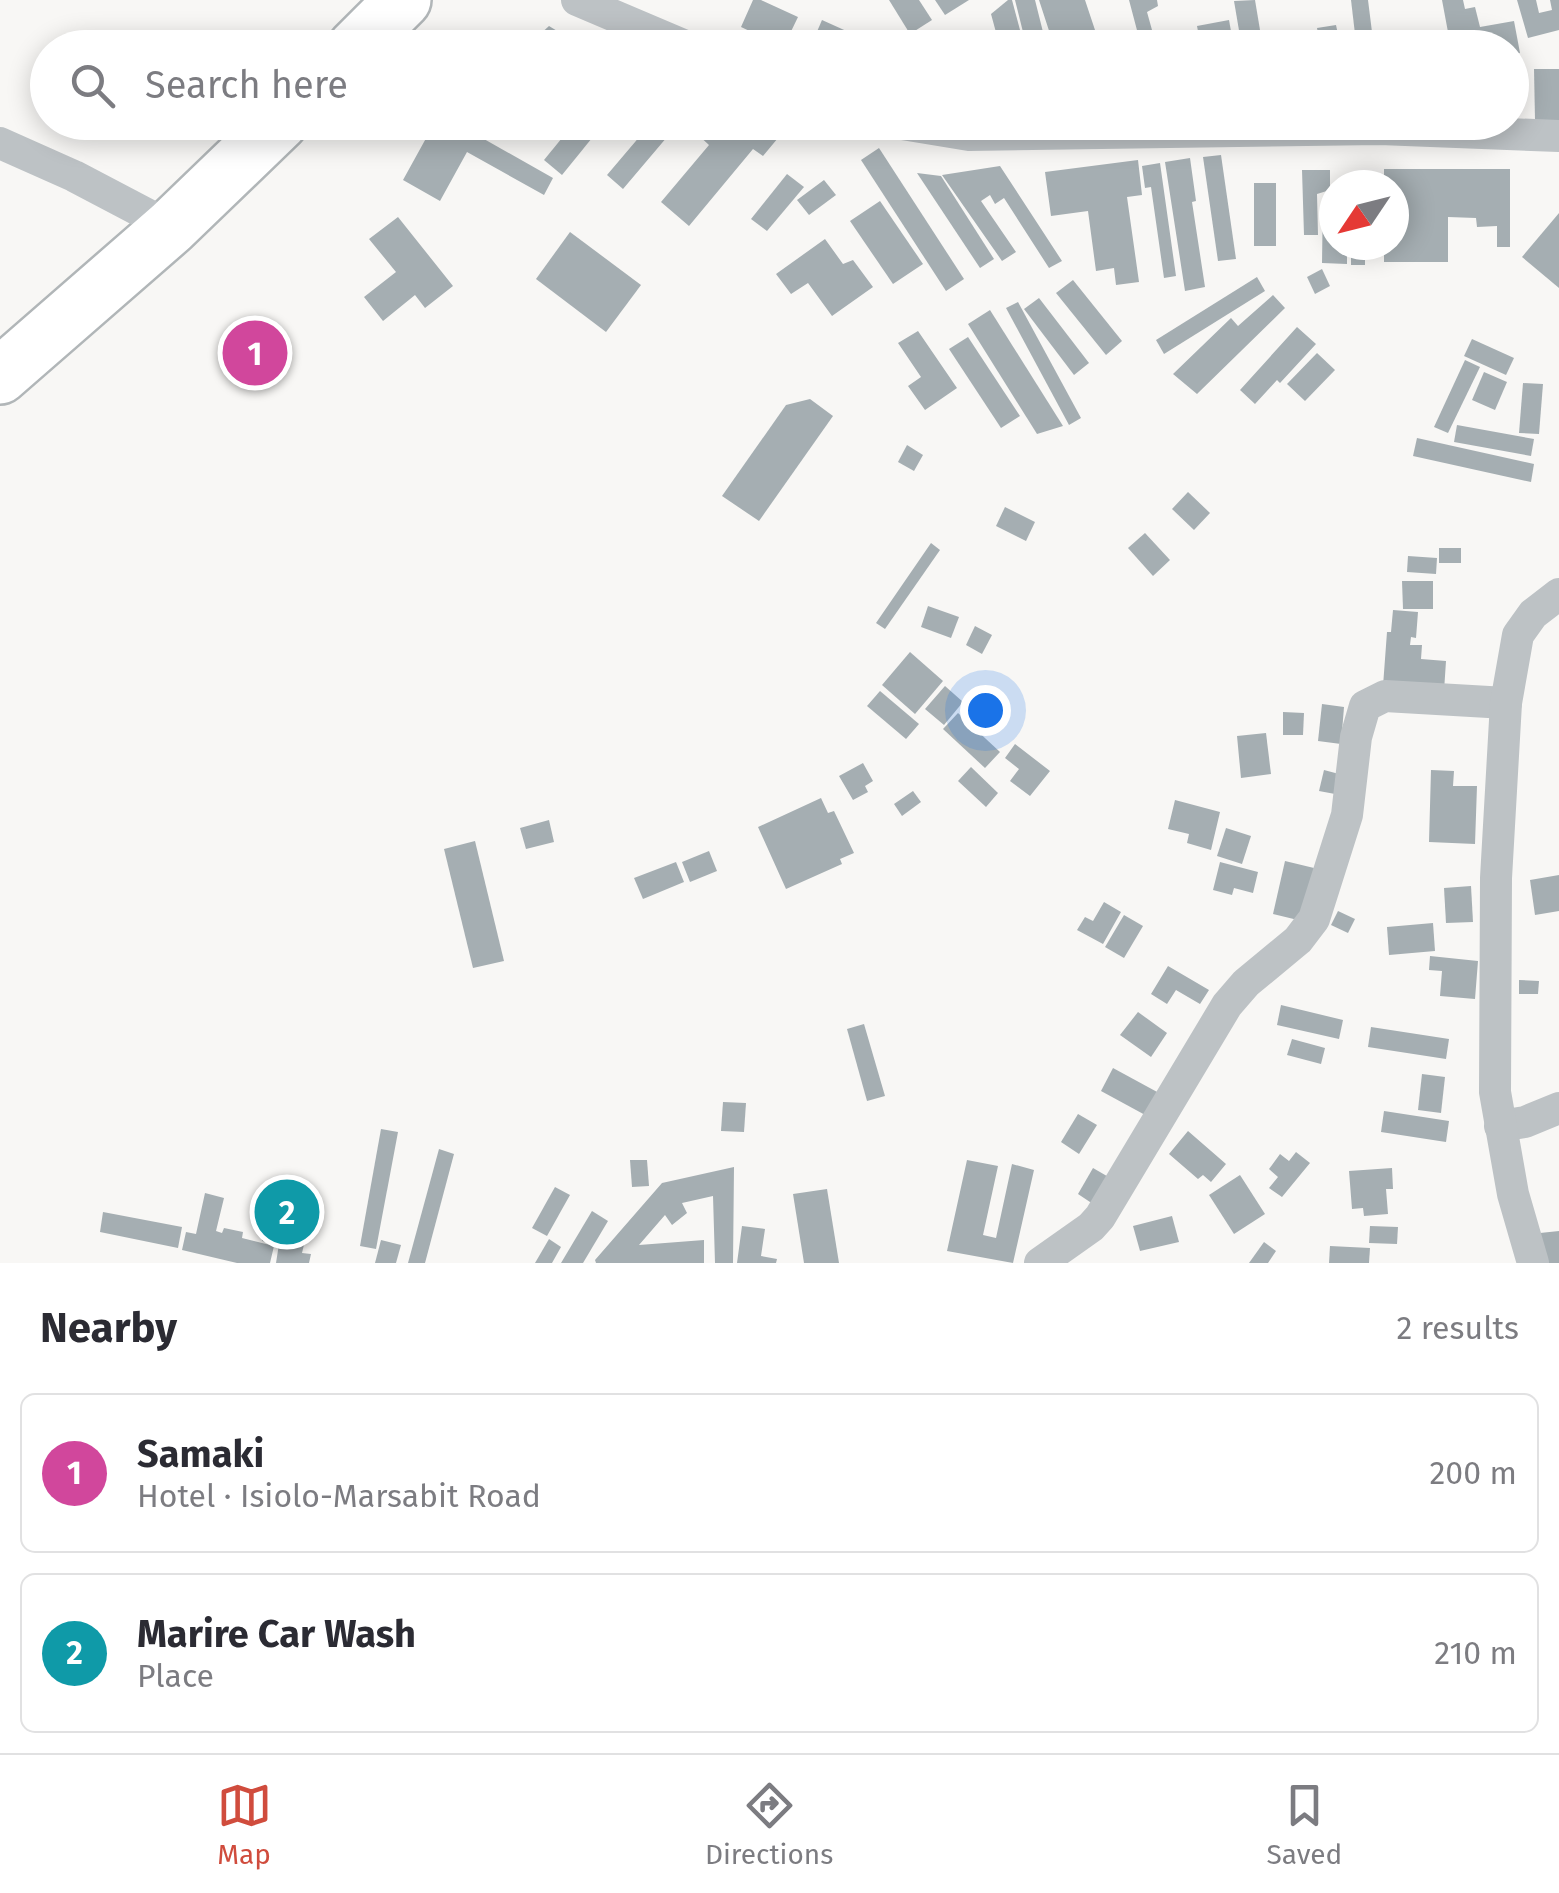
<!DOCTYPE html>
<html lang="en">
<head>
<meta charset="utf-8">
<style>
  body { margin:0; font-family:"Fira Sans",sans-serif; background:#f7f7f7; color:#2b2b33 }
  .compass { position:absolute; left:1319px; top:170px; width:90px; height:90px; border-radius:50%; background:#fff; box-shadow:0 5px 25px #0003; rotate:235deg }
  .you { position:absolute; left:985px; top:710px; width:35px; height:35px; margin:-25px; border:8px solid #fff; border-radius:50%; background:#1a73e8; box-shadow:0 0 0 15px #1a73e833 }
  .badge { display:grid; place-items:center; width:65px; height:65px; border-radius:50%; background:#d04c3d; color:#fff; font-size:32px; font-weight:700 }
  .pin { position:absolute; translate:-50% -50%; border:5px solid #fff; box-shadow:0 2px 10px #0006 }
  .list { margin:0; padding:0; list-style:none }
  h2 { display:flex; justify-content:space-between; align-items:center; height:130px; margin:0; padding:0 40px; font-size:42px }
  h2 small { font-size:32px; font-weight:400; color:#7c7c81 }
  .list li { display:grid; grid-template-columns:65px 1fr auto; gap:30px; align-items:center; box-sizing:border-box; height:160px; margin:0 20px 20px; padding:0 20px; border:2px solid #e1e1e2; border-radius:15px }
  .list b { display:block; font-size:38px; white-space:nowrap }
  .list p { margin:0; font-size:32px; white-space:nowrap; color:#7c7c81 }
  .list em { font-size:32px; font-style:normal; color:#7c7c81 }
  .icon { flex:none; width:55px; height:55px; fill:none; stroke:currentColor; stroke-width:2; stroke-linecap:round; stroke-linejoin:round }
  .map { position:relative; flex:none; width:1559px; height:1263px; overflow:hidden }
  .search { position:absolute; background:#fff; box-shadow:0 5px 25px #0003; left:30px; right:30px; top:30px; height:110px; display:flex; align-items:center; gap:25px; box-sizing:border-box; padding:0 35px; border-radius:55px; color:#7c7c81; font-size:38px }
  .sheet { height:490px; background:#fff }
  nav { display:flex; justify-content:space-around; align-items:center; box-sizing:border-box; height:140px; border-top:2px solid #e1e1e2; background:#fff; font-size:28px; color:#7c7c81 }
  nav a { display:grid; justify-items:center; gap:5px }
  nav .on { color:#d04c3d }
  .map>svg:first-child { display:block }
  .building { fill:#a5aeb2 }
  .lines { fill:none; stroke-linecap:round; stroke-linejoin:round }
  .highway-casing { stroke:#b1b6b8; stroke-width:60 }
  .street { stroke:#bdc2c5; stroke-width:32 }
  .highway { stroke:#fff; stroke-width:55 }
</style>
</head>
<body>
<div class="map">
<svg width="1559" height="1263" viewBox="0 0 1559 1263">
  <rect width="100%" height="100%" fill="#f8f7f5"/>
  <!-- building -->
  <g class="building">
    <path d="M 753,0 L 761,0 L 798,17 L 783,48 L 766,48 L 769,40 L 741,27 Z"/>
    <path d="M 889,0 L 919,0 L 932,20 L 910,34 Z"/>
    <path d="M 935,0 L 969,0 L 945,15 Z"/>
    <path d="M 1008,0 L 1012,0 L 1020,30 L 997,36 L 991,14 Z"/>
    <path d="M 1015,0 L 1035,0 L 1047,48 L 1027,48 Z"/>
    <path d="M 1039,0 L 1085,0 L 1101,48 L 1074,48 L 1072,40 L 1054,46 Z"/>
    <path d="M 1129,0 L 1157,0 L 1158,6 L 1147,12 L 1152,30 L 1138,34 Z"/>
    <path d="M 1255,0 L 1263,48 L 1242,48 L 1234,1 Z"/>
    <path d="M 1351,0 L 1368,0 L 1372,32 L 1355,34 Z"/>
    <path d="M 1442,0 L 1463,0 L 1465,9 L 1475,7 L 1480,27 L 1514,21 L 1520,53 L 1512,55 L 1512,48 L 1451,48 Z"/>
    <path d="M 1517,0 L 1536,0 L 1539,13 L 1552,10 L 1550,0 L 1559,0 L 1559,30 L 1528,38 Z"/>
    <path d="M 822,20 L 873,43 L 871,48 L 810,48 Z"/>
    <path d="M 1229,20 L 1234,48 L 1201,48 L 1197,26 Z"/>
    <path d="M 1336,25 L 1341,48 L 1321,48 L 1317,28 Z"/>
    <path d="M 549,26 L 585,48 L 525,48 Z"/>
    <path d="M 1534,69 L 1559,69 L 1559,120 L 1535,120 Z"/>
    <path d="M 435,122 L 454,122 L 553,178 L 544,195 L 467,152 L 440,201 L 403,180 Z"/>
    <path d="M 575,122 L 605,122 L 562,175 L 544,160 Z"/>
    <path d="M 652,122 L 689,122 L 680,133 L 673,130 L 623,189 L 607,175 Z"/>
    <path d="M 705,122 L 784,122 L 788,126 L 763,156 L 753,149 L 689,226 L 661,202 L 709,145 L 696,133 Z"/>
    <path d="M 879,148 L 964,279 L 946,291 L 861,160 Z"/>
    <path d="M 1221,155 L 1236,259 L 1218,261 L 1203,157 Z"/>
    <path d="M 1190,158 L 1196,201 L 1192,202 L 1205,287 L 1185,291 L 1165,162 Z"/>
    <path d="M 1138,160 L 1142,195 L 1127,197 L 1139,282 L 1116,285 L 1114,268 L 1096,271 L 1088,211 L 1051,216 L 1045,172 Z"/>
    <path d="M 1160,163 L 1176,276 L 1164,278 L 1151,187 L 1145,188 L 1142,166 Z"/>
    <path d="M 1000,166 L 1062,261 L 1049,268 L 1004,198 L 995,204 L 990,195 L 981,201 L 1016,252 L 1002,261 L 942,175 Z"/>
    <path d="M 1384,169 L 1510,169 L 1510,247 L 1497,247 L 1497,226 L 1477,227 L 1476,218 L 1448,217 L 1448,262 L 1384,262 L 1384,245 L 1394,245 L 1394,185 L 1384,185 Z"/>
    <path d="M 1302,170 L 1330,170 L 1330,190 L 1317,194 L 1318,235 L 1304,235 Z"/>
    <path d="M 917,173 L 941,176 L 994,259 L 980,268 Z"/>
    <path d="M 787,174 L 804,187 L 767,231 L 751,219 Z"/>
    <path d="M 824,180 L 836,195 L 809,215 L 797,200 Z"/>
    <rect x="1254" y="183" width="22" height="63"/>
    <path d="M 1323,198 L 1334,199 L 1334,245 L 1347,245 L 1347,264 L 1322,263 Z"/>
    <path d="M 880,201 L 923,264 L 893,284 L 850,221 Z"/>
    <path d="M 1559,213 L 1559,288 L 1522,257 Z"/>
    <path d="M 398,217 L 453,286 L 425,308 L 415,295 L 383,321 L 364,297 L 396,272 L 369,239 Z"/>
    <path d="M 570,232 L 641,285 L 606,332 L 536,279 Z"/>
    <path d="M 825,239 L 843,264 L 853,260 L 873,287 L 832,316 L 808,283 L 791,294 L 776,274 Z"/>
    <rect x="1351" y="246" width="14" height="19"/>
    <path d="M 1322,269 L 1330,286 L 1315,294 L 1307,277 Z"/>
    <path d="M 1257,277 L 1265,291 L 1164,354 L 1156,340 Z"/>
    <path d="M 1073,280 L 1122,341 L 1106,355 L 1056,293 Z"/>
    <path d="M 1273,295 L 1285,308 L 1197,394 L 1173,374 L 1231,318 L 1238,326 Z"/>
    <path d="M 1039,298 L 1089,363 L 1074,375 L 1024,309 Z"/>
    <path d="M 1018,302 L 1081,418 L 1069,425 L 1006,308 Z"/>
    <path d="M 990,310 L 1063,426 L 1037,434 L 968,324 Z"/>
    <path d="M 271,322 L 289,343 L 239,384 L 221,363 Z"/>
    <path d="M 1297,327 L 1316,344 L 1280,383 L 1277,380 L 1255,404 L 1240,390 Z"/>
    <path d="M 918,331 L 957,388 L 925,410 L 908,386 L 921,377 L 898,343 Z"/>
    <path d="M 968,337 L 1020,416 L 1001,428 L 949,349 Z"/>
    <path d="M 1472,339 L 1514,358 L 1506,375 L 1464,356 Z"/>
    <path d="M 1317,353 L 1335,370 L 1305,401 L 1287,384 Z"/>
    <path d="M 1465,360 L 1480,367 L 1448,433 L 1434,427 Z"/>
    <path d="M 1484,372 L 1507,382 L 1495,410 L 1472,400 Z"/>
    <path d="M 1523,383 L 1543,384 L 1539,434 L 1519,433 Z"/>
    <path d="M 810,399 L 833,416 L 759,521 L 722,496 L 786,405 Z"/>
    <path d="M 1457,425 L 1534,439 L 1531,456 L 1454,442 Z"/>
    <path d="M 1417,438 L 1534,464 L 1531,482 L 1413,456 Z"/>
    <path d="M 907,445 L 923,455 L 914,471 L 898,462 Z"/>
    <path d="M 1188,492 L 1210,513 L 1194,530 L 1172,509 Z"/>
    <path d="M 1005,507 L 1035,522 L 1026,541 L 996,526 Z"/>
    <path d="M 1145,533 L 1170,560 L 1153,576 L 1128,548 Z"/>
    <path d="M 931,543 L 940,550 L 885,629 L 876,623 Z"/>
    <rect x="1439" y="548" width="22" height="15"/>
    <path d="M 1408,556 L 1437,558 L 1436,574 L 1407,572 Z"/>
    <path d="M 1402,581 L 1433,581 L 1433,609 L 1403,609 Z"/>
    <path d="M 928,606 L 959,617 L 951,638 L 921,627 Z"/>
    <path d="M 1393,610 L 1418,612 L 1416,638 L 1411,637 L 1410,645 L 1422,645 L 1421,659 L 1446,661 L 1444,691 L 1383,686 L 1387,632 L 1391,632 Z"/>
    <path d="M 975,626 L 992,635 L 982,654 L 966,645 Z"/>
    <path d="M 910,652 L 943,681 L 915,714 L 882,685 Z"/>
    <path d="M 945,686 L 963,702 L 944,725 L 925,709 Z"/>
    <path d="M 880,691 L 919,724 L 906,739 L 867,706 Z"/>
    <path d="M 1322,704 L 1344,707 L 1341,744 L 1318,741 Z"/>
    <path d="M 1283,712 L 1304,713 L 1303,735 L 1283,735 Z"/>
    <path d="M 958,713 L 1000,752 L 985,768 L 943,729 Z"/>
    <path d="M 1266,733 L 1271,774 L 1241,778 L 1237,736 Z"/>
    <path d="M 1015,744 L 1050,771 L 1030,796 L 1010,781 L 1019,769 L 1005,758 Z"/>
    <path d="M 863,763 L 873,781 L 865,786 L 868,792 L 853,800 L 839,776 Z"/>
    <path d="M 971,767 L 998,793 L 986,807 L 958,781 Z"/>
    <path d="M 1324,770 L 1339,774 L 1335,794 L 1319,791 Z"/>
    <path d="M 1431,770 L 1454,771 L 1453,786 L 1477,786 L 1475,844 L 1429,842 Z"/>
    <path d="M 913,791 L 921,802 L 902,816 L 894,804 Z"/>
    <path d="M 821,798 L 828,813 L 834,811 L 854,853 L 840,859 L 842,864 L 786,889 L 758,827 Z"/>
    <path d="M 1175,800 L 1220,812 L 1211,850 L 1187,843 L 1189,834 L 1168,829 Z"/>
    <path d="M 549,820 L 554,842 L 526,849 L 520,828 Z"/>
    <path d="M 1226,828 L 1251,836 L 1242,864 L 1217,856 Z"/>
    <path d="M 475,841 L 504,961 L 473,968 L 444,849 Z"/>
    <path d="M 709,851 L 717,871 L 690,882 L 682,862 Z"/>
    <path d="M 1285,861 L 1314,868 L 1302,921 L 1273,914 Z"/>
    <path d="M 676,862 L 684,882 L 643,899 L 634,878 Z"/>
    <path d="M 1220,862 L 1258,872 L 1253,893 L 1234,888 L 1232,895 L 1213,890 Z"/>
    <path d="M 1559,875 L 1559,911 L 1535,915 L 1530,880 Z"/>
    <path d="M 1471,886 L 1473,922 L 1446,923 L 1444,888 Z"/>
    <path d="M 1104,902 L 1121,912 L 1103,944 L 1077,930 L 1085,917 L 1093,921 Z"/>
    <path d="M 1338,911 L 1355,919 L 1348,933 L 1331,925 Z"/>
    <path d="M 1124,915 L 1143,926 L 1124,958 L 1105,947 Z"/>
    <path d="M 1433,923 L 1435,951 L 1389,955 L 1387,927 Z"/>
    <path d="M 1430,956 L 1478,961 L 1475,999 L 1440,996 L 1442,971 L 1429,970 Z"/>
    <path d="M 1168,966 L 1209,990 L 1200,1004 L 1176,990 L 1167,1004 L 1151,994 Z"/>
    <path d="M 1519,980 L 1539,981 L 1538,994 L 1519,994 Z"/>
    <path d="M 1281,1005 L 1343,1020 L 1339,1039 L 1277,1025 Z"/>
    <path d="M 1138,1012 L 1167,1033 L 1151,1057 L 1120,1035 Z"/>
    <path d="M 864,1024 L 885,1096 L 867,1101 L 847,1029 Z"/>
    <path d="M 1371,1027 L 1449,1039 L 1446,1059 L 1368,1047 Z"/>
    <path d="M 1292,1039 L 1325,1048 L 1321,1064 L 1287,1055 Z"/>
    <path d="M 1113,1068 L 1159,1093 L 1147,1116 L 1101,1091 Z"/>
    <path d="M 1422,1074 L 1445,1077 L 1441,1113 L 1418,1110 Z"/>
    <path d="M 723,1102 L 746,1103 L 744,1132 L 721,1131 Z"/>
    <path d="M 1384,1111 L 1449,1121 L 1446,1142 L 1381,1132 Z"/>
    <path d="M 1078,1114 L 1097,1125 L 1079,1154 L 1061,1142 Z"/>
    <path d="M 381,1129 L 398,1132 L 376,1249 L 360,1246 Z"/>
    <path d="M 1188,1131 L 1226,1164 L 1211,1182 L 1203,1175 L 1198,1179 L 1169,1154 Z"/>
    <path d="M 439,1149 L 454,1154 L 425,1263 L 408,1263 Z"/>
    <path d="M 1296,1152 L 1310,1163 L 1282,1197 L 1269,1188 L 1278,1177 L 1269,1169 L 1280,1154 L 1289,1161 Z"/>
    <path d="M 630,1160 L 647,1160 L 649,1186 L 632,1187 Z"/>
    <path d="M 967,1160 L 998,1166 L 983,1235 L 996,1238 L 1012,1164 L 1034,1170 L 1013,1263 L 947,1251 Z"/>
    <path d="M 734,1167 L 733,1263 L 715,1263 L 713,1196 L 682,1203 L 687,1213 L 672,1225 L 665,1215 L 639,1245 L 704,1240 L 704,1263 L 596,1263 L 595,1260 L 662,1183 Z"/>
    <path d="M 1093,1168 L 1112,1179 L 1096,1206 L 1078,1194 Z"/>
    <path d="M 1392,1168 L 1393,1189 L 1386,1189 L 1388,1214 L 1364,1216 L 1363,1208 L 1352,1209 L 1349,1171 Z"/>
    <path d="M 1240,1175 L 1265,1214 L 1234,1234 L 1209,1195 Z"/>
    <path d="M 274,1185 L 310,1193 L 302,1231 L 307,1232 L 302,1253 L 311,1254 L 309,1263 L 276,1263 L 279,1244 L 262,1241 Z"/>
    <path d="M 555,1187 L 570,1195 L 547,1236 L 532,1228 Z"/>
    <path d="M 827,1189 L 839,1263 L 804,1263 L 793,1194 Z"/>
    <path d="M 205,1193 L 224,1198 L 216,1231 L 222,1233 L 224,1228 L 243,1232 L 242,1238 L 274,1246 L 270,1263 L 237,1263 L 182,1250 L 186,1232 L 196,1234 Z"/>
    <path d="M 592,1211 L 608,1221 L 583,1263 L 561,1263 Z"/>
    <path d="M 103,1212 L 182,1227 L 178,1248 L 100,1232 Z"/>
    <path d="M 1172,1216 L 1179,1242 L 1140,1251 L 1133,1226 Z"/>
    <path d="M 742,1226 L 765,1229 L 761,1256 L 777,1259 L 776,1263 L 737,1263 Z"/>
    <path d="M 1370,1226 L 1398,1227 L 1397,1244 L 1369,1243 Z"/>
    <path d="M 1559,1231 L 1559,1263 L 1543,1263 L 1540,1233 Z"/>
    <path d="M 549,1239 L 561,1247 L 552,1263 L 535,1263 Z"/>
    <path d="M 381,1240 L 401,1245 L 396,1263 L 375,1263 Z"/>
    <path d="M 1264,1242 L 1276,1251 L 1268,1263 L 1249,1263 Z"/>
    <path d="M 1330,1246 L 1370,1248 L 1369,1263 L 1329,1263 Z"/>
  </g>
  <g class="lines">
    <!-- highway casing -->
    <g class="highway-casing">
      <g id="highway">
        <path d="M 355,48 L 403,0"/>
        <path d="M 0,376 L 171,227 L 280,122"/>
      </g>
    </g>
    <!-- street -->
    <g class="street">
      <path d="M 577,0 L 690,48"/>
      <path d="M 890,122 L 969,135 L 1380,129 L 1559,136"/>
      <path d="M 0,143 L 74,176 L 171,227"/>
      <path d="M 1500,1126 L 1525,1122 L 1559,1108"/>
      <path d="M 1040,1263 L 1091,1227 L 1100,1217 L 1227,1005 L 1246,983 L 1298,940 L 1314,919 L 1347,815 L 1356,737 L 1365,706 L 1385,696 L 1506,703"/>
      <path d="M 1533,1263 L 1513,1194 L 1495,1092 L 1496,878 L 1506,703 L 1518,635 L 1533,614 L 1559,594"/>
    </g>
    <!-- highway -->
    <use href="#highway" class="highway"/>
  </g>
</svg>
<svg class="compass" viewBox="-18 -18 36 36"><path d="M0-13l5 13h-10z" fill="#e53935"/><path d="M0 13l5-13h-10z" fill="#7c7c81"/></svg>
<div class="you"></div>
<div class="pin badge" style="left:255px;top:353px;background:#d1479c">1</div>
<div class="pin badge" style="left:287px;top:1212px;background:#0f9aa8">2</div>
<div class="search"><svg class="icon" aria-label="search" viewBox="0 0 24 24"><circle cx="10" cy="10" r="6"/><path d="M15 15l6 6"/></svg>Search here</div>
</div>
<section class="sheet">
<h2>Nearby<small>2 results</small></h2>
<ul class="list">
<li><span class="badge" style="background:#d1479c">1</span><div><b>Samaki</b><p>Hotel · Isiolo-Marsabit Road</p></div><em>200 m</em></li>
<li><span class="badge" style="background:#0f9aa8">2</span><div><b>Marire Car Wash</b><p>Place</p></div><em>210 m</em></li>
</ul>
</section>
<nav>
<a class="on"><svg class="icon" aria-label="map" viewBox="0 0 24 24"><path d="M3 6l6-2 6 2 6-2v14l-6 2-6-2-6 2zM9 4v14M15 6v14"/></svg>Map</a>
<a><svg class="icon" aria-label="directions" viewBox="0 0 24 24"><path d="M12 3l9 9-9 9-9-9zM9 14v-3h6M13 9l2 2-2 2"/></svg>Directions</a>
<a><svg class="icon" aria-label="saved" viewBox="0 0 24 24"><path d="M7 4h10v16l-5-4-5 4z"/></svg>Saved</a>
</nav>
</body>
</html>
